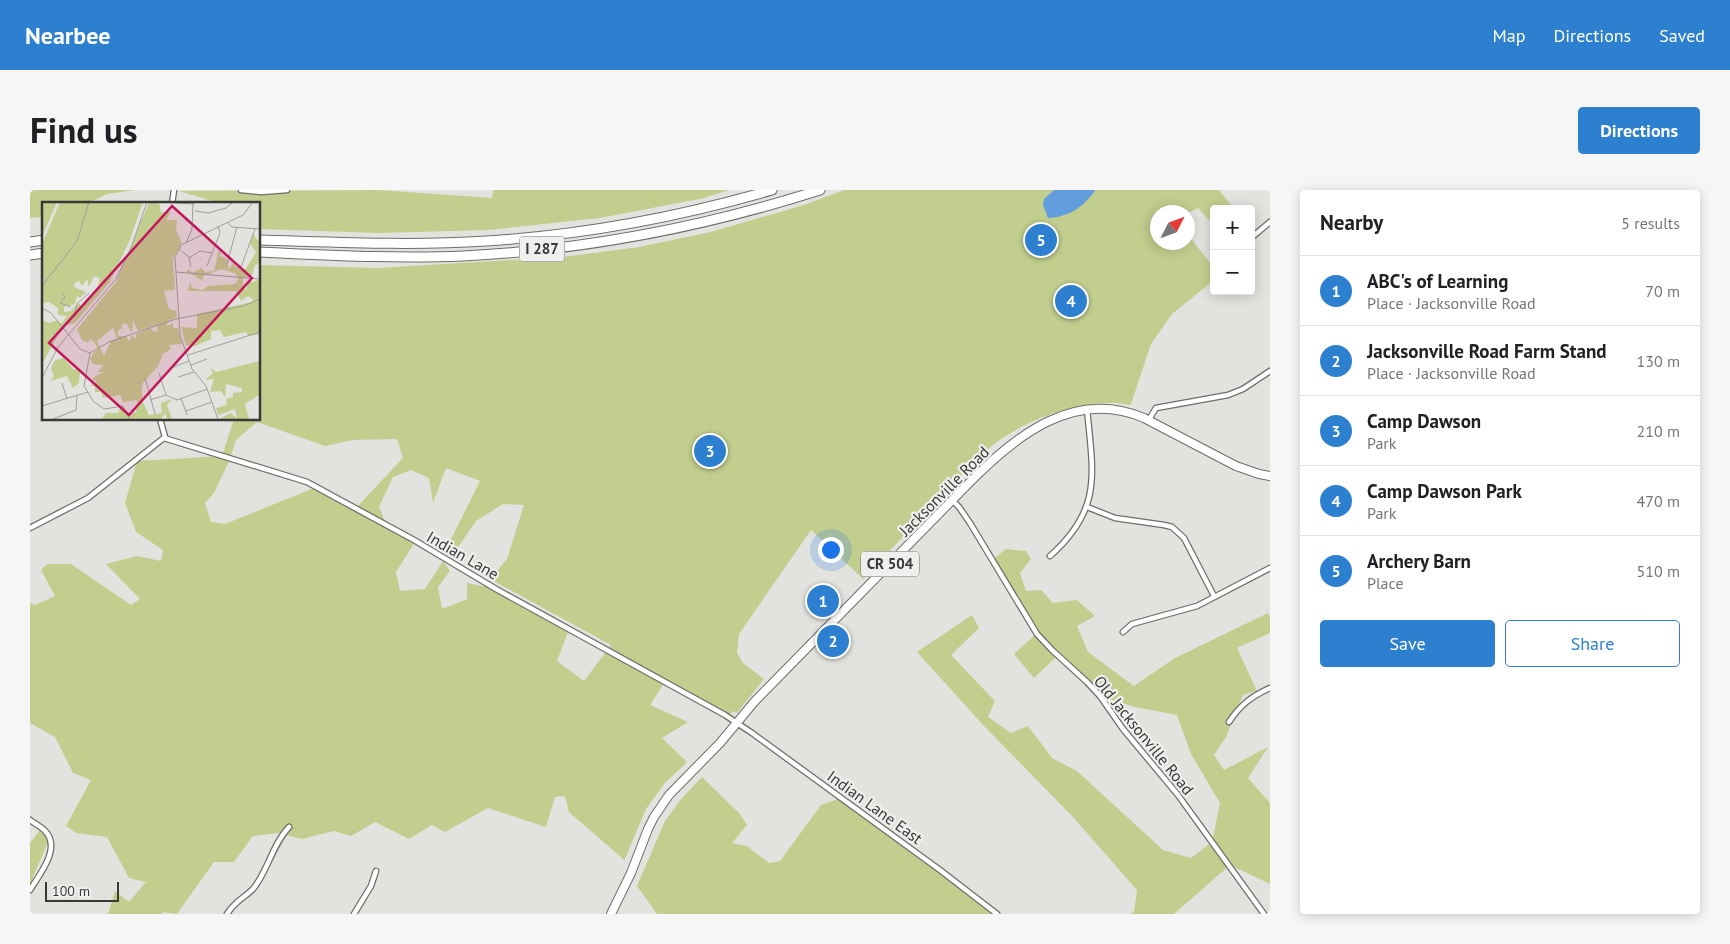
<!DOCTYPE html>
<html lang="en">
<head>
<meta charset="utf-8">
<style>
  body { margin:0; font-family:"PT Sans",sans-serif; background:#f6f6f6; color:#202124 }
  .controls { position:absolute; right:15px; top:15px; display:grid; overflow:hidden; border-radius:5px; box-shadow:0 2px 12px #0003 }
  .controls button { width:45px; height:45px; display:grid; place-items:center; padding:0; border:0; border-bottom:1px solid #e0e0e0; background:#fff; color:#202124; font:25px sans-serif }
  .compass { position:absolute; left:1120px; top:15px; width:45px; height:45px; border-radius:50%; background:#fff; box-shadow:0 2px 12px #0003; rotate:48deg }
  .scale { position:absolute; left:15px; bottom:12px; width:74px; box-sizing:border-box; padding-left:5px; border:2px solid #383937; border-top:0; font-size:14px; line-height:18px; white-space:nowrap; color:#383937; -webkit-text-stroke:4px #eff0ed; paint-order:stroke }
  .you { position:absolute; left:800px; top:359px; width:18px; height:18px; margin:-12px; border:4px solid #fff; border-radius:50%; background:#1a73e8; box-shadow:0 0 0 8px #1a73e833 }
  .badge { display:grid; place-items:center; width:32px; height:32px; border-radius:50%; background:#2d80cf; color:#fff; font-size:16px; font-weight:700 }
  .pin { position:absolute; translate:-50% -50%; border:2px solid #fff; box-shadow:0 1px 5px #0006 }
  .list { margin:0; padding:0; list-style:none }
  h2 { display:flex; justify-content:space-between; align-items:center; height:65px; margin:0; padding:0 20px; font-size:21px }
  h2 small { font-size:16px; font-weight:400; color:#757577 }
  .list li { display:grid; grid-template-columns:32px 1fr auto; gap:15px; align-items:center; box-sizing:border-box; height:70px; padding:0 20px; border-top:1px solid #e0e0e0 }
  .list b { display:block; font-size:19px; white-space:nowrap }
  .list p { margin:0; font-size:16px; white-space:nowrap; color:#757577 }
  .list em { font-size:16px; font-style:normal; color:#757577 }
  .actions { display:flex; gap:10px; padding:15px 20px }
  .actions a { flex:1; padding:11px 0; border:1px solid #2d80cf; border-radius:5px; text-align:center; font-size:18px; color:#2d80cf }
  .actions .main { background:#2d80cf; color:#fff }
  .map { position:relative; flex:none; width:1240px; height:724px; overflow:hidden; border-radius:5px }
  header { display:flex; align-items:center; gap:30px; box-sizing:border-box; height:70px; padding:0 25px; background:#2d80cf; color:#fff }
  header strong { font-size:24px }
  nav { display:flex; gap:28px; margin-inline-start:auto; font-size:18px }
  .intro { display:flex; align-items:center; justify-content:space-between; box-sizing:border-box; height:120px; padding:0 30px }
  h1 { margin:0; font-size:35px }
  .button { padding:12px 22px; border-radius:5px; background:#2d80cf; color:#fff; font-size:18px; font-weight:700 }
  main { display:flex; gap:30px; padding:0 30px }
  aside { flex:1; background:#fff; border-radius:5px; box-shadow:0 2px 12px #0003 }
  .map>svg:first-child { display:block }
  .green { fill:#c2ce8e; fill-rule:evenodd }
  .water { fill:#629ede }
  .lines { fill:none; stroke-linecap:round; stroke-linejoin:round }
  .street-casing { stroke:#6d6d6a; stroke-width:7 }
  .primary-casing { stroke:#6d6d6a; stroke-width:10 }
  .highway-casing { stroke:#6d6d6a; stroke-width:11 }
  .street { stroke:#fff; stroke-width:4.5 }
  .primary { stroke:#fff; stroke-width:8 }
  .highway { stroke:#fff; stroke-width:9 }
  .labels { text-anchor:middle; stroke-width:4.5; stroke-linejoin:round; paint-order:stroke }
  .shield { fill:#eff0ed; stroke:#6f706e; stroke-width:1 }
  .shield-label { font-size:15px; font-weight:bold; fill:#383937 }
  .street-label { font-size:16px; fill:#383937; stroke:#eff0ed }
  .inset-road { fill:none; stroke:#9e9f9c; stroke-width:1 }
  .view { fill:#c2185b; fill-opacity:0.15; stroke:#c2185b; stroke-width:2.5 }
  .inset-edge { fill:none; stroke:#383937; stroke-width:2.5 }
</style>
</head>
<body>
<header>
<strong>Nearbee</strong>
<nav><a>Map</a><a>Directions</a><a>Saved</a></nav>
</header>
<div class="intro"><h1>Find us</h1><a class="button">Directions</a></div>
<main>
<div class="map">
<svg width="1240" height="724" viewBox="0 0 1240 724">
  <rect width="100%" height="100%" fill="#e2e3df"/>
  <!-- green -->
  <g class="green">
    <path d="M 0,0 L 105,0 L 77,4 L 56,14 L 14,14 L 14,27 L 0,28 Z"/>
    <path d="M 349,0 L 462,8 L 463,0 L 699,0 L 674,8 L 570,28 L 458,40 L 348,43 L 229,39 L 229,14 L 192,14 L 149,1 Z"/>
    <path d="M 814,0 L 1189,0 L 1204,19 L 1184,19 L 1184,31 L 1181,32 L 1168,18 L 1158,23 L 1128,22 L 1128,52 L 1158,52 L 1158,45 L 1184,78 L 1184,90 L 1142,124 L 1121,154 L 1101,214 L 1099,215 C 1057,206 996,229 963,255 C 942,273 923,294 904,314 C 880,339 857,364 833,389 L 781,340 L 709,444 L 707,463 L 713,473 L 734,489 L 707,523 L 703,521 L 699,526 L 636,490 L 620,515 L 658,532 L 632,548 L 657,572 L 635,593 L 616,619 L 594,671 L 592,668 L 539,622 L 535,606 L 525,607 L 516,637 L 458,618 L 415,642 L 402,635 L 379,649 L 345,632 L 321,646 L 304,641 L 272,649 L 249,643 L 223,646 L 204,672 L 184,672 L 147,724 L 133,722 L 132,724 L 78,724 L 85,701 L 99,712 L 116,692 L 99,688 L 77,647 L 46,643 L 36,636 L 61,590 L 43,583 L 25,547 L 0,533 L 0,413 L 5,415 L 25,406 L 11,380 L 17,374 L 41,374 L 101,415 L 110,409 L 76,374 L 107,366 L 131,371 L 133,360 L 106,342 L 95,313 L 107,271 L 192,266 L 204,229 L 229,229 L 229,75 L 348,78 L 532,67 L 571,62 L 609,57 L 681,42 L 774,15 ZM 227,232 L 295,256 L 323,250 L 367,249 L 373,268 L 326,318 L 289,296 L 195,334 L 181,332 L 175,313 L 184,303 L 200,269 L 206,250 ZM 416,278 L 450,291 L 419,353 L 422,366 L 446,331 L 473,314 L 494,315 L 477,369 L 460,389 L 581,455 L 554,491 L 527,471 L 538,442 L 457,397 L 437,393 L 437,409 L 412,419 L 408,397 L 420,381 L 413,371 L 395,399 L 370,401 L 366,382 L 385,352 L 358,338 L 349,317 L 363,287 L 381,280 L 399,288 L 403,313 Z"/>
    <path d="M 976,359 L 996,361 L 1001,369 L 990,383 L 996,401 L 1011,400 L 1023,413 L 1047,410 L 1065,426 L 1047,436 L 1058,462 L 1104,496 L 1145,468 L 1238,423 L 1240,428 L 1240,443 L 1207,458 L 1227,501 L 1213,505 L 1196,547 L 1184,565 L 1194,580 L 1238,557 L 1218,588 L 1240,613 L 1240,694 L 1200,675 L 1144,724 L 1101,724 L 1104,722 L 1107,700 L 1043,627 L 954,536 L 887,462 L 942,425 L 949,438 L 921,465 L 965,511 L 958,527 L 981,543 L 998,536 L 1022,568 L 1047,581 L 1133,660 L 1161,668 L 1182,652 L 1190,613 L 1161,564 L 1147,525 L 1105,517 L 1065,505 L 1026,467 L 1004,488 L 984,464 L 1007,443 L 962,370 Z"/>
    <path d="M 672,587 L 710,624 L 717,635 L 702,653 L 717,656 L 739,673 L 750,671 L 791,615 L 811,608 L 942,703 L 962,724 L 627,724 L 607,696 L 635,631 L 652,608 Z"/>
    <path d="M 13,636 L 18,652 L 1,692 L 0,701 L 0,653 Z"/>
  </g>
  <!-- water -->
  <path class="water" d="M 1024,0 L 1064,0 L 1065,1 C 1053,17 1039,27 1018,28 L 1013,15 L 1014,9 Z"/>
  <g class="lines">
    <!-- street casing -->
    <g class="street-casing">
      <g id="street">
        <path d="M 211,0 L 231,2 L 257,0"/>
        <path d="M 142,14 L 144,0"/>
        <path d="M 1221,48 L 1240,32"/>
        <path d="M 1118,231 L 1126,218 L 1198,205 L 1213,199 L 1240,181"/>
        <path d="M 134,248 L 277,292 L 384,350 L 466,399 L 695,525 L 722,543 L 910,680 L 967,724"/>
        <path d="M 922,310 L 929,317 L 940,333 L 1007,444 L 1022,460 L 1057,492 L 1070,506 L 1093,539 L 1148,605 L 1234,724"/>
        <path d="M 1057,317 L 1085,328 L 1134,335 L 1142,337 L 1154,348 L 1184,406"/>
        <path d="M 0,338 L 58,308 L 135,247 L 130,229"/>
        <path d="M 1020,366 C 1073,319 1063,283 1057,219"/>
        <path d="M 1093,442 L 1102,434 L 1167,416 L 1240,378"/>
        <path d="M 1199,532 C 1210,515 1222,506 1240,498"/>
        <path d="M 0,630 C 5,634 12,637 16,642 C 31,659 9,685 0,700"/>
        <path d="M 197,724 C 206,710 213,709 223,699 C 238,681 242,655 259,637"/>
        <path d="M 324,724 L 341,696 L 346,681"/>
      </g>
    </g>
    <!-- primary casing -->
    <g class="primary-casing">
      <path id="primary" d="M 581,724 L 601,683 L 618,639 L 624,627 L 639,605 L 690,553 L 725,511 L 938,294 C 985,246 1044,198 1114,228 L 1206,276 L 1229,284 L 1240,286"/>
    </g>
    <!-- highway casing -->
    <g class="highway-casing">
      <g id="highway">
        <path d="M 229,50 C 304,52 380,56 456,51 C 553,45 649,27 742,0"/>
        <path d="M 0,52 L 14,50"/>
        <path d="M 229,62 C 297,65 365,69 433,66 C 554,60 674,37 790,0"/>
        <path d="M 0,65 L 14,63"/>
      </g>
    </g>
    <!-- street -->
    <use href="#street" class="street"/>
    <!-- primary -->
    <use href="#primary" class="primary"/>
    <!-- highway -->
    <use href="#highway" class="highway"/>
  </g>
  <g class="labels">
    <!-- shield labels -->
    <g class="shield">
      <rect x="489.5" y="46.5" width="45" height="25" rx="4"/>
      <rect x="831" y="361.5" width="58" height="25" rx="4"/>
    </g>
    <g class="shield-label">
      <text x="512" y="64">I 287</text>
      <text x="860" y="379">CR 504</text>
    </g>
    <!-- street labels -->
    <g class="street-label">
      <text transform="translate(914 301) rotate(-45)" y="6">Jacksonville Road</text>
      <text transform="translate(433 365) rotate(30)" y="6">Indian Lane</text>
      <text transform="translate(1114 545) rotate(51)" y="6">Old Jacksonville Road</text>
      <text transform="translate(845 617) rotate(36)" y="6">Indian Lane East</text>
    </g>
  </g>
  <!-- overview -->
  <g transform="translate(12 12)">
    <rect width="218" height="218" fill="#e2e3df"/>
    <path d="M 0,0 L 15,0 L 0,35 ZM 18,0 L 101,0 L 87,40 L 67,81 L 33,121 L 21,124 L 0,162 L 0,118 L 7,121 L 16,118 L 19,122 L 25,114 L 16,113 L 16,106 L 7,100 L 0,101 L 0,42 ZM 52,74 L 58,76 L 54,91 L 40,104 L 36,101 L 29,109 L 22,110 L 22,105 L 33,102 L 35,94 L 38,96 L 44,90 L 32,85 L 33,81 L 37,79 L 40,84 L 45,77 L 47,85 ZM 107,0 L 117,0 L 119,10 L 129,10 L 124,18 L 135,18 L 134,28 L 140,41 L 131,57 L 133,88 L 122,89 L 127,107 L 134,109 L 135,115 L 125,120 L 125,124 L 131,121 L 131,126 L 136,126 L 140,142 L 127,143 L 129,147 L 121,152 L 116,164 L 101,181 L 100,188 L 100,198 L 107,213 L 120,211 L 119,201 L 130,197 L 125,203 L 130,217 L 125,217 L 123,211 L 119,217 L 60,217 L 64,211 L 76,211 L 79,203 L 86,212 L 94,210 L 95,198 L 81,200 L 78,193 L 61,196 L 59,190 L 53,190 L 53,184 L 47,184 L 54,182 L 54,179 L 50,178 L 53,174 L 63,170 L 56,170 L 61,163 L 51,162 L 48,156 L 56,146 L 51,139 L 48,137 L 46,141 L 40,138 L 35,127 L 74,80 ZM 91,118 L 96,129 L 115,123 L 116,129 L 112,130 L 109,126 L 94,132 L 94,137 L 89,133 L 88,140 L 84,134 L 77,134 L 75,130 L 79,126 L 82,128 L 79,123 L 84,121 L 90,131 ZM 71,126 L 75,137 L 69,139 L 62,154 L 55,139 ZM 211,32 L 217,40 L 217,60 L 212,65 L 211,72 L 201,76 L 201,87 L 205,87 L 205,81 L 217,78 L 217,132 L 206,134 L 204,130 L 182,135 L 178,128 L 169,129 L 169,137 L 153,144 L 144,143 L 139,125 L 155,126 L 155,112 L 210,100 L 211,98 L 206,94 L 199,99 L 194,89 L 146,89 L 148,80 L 150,86 L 161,88 L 166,84 L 193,82 L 197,76 L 193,71 L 179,67 L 161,74 L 161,79 L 144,69 L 147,67 L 150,71 L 160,66 L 163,70 L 172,69 L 177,47 L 180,48 L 178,54 L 184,56 L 187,67 L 192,60 L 193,65 L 204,67 L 214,50 L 208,42 ZM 22,156 L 31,167 L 38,168 L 37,181 L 31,186 L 25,174 L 8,179 L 12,174 L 9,166 L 13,158 ZM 217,159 L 217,193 L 203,202 L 207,217 L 178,217 L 188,211 L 195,216 L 193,207 L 176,213 L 174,206 L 185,203 L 184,197 L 191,195 L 191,191 L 200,190 L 200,186 L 184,182 L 183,195 L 179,189 L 168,190 L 172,177 L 163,178 L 171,171 L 168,165 L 174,170 Z" fill="#c2ce8e" fill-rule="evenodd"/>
    <path class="inset-road" d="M 116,0 L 152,2M 153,9 L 166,11 L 184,6 L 191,0M 186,21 L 190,25 L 218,27M 144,41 L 150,27 L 151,0M 137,47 L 147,55 L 149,65M 147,56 L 158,49 L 170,51M 185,62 L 195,25M 165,64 L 178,31 L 176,24M 199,65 L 213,27M 134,70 L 218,77M 0,84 L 35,39 L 47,0M 20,91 L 23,95 L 18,101 L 29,105M 0,106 L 9,111 L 38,147 L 48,151 L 42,184 L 51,199 L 62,207 L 81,204 L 87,217M 21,125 L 32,114 L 35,102 L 47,91M 48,151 L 67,140 L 134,117 L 201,104 L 218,97M 146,153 L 218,130M 149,163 L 165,157M 129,166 L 147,159M 117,171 L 124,193M 136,175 L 152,170M 0,176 L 16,145 L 74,77 L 89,46 L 105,0M 103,176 L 113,212M 20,181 L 25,197M 139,196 L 145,213M 108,198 L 124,193 L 135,198 L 165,187M 0,204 L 46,190M 144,209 L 170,200M 11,217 L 34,208 L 35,194M 176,217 L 164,184 L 150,167 L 138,133 L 133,55 L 139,43 L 201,13 L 211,0"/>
    <path class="view" d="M 130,4 L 210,76 L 87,213 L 7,141 Z"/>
    <rect width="218" height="218" class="inset-edge"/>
  </g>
</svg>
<div class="controls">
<button>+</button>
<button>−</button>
</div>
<svg class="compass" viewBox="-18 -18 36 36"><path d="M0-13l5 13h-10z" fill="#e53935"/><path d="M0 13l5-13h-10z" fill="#757577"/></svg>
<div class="scale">100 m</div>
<div class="you"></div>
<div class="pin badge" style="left:793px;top:411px">1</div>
<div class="pin badge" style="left:803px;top:451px">2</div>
<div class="pin badge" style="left:680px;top:261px">3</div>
<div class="pin badge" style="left:1041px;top:111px">4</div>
<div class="pin badge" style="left:1011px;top:50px">5</div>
</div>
<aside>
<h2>Nearby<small>5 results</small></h2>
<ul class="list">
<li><span class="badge">1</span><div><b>ABC's of Learning</b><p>Place · Jacksonville Road</p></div><em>70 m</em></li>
<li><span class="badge">2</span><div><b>Jacksonville Road Farm Stand</b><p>Place · Jacksonville Road</p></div><em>130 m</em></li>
<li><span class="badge">3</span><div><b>Camp Dawson</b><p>Park</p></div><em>210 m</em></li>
<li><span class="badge">4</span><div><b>Camp Dawson Park</b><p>Park</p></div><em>470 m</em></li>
<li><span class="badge">5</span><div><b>Archery Barn</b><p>Place</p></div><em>510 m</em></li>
</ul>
<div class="actions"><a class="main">Save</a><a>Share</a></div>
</aside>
</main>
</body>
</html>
